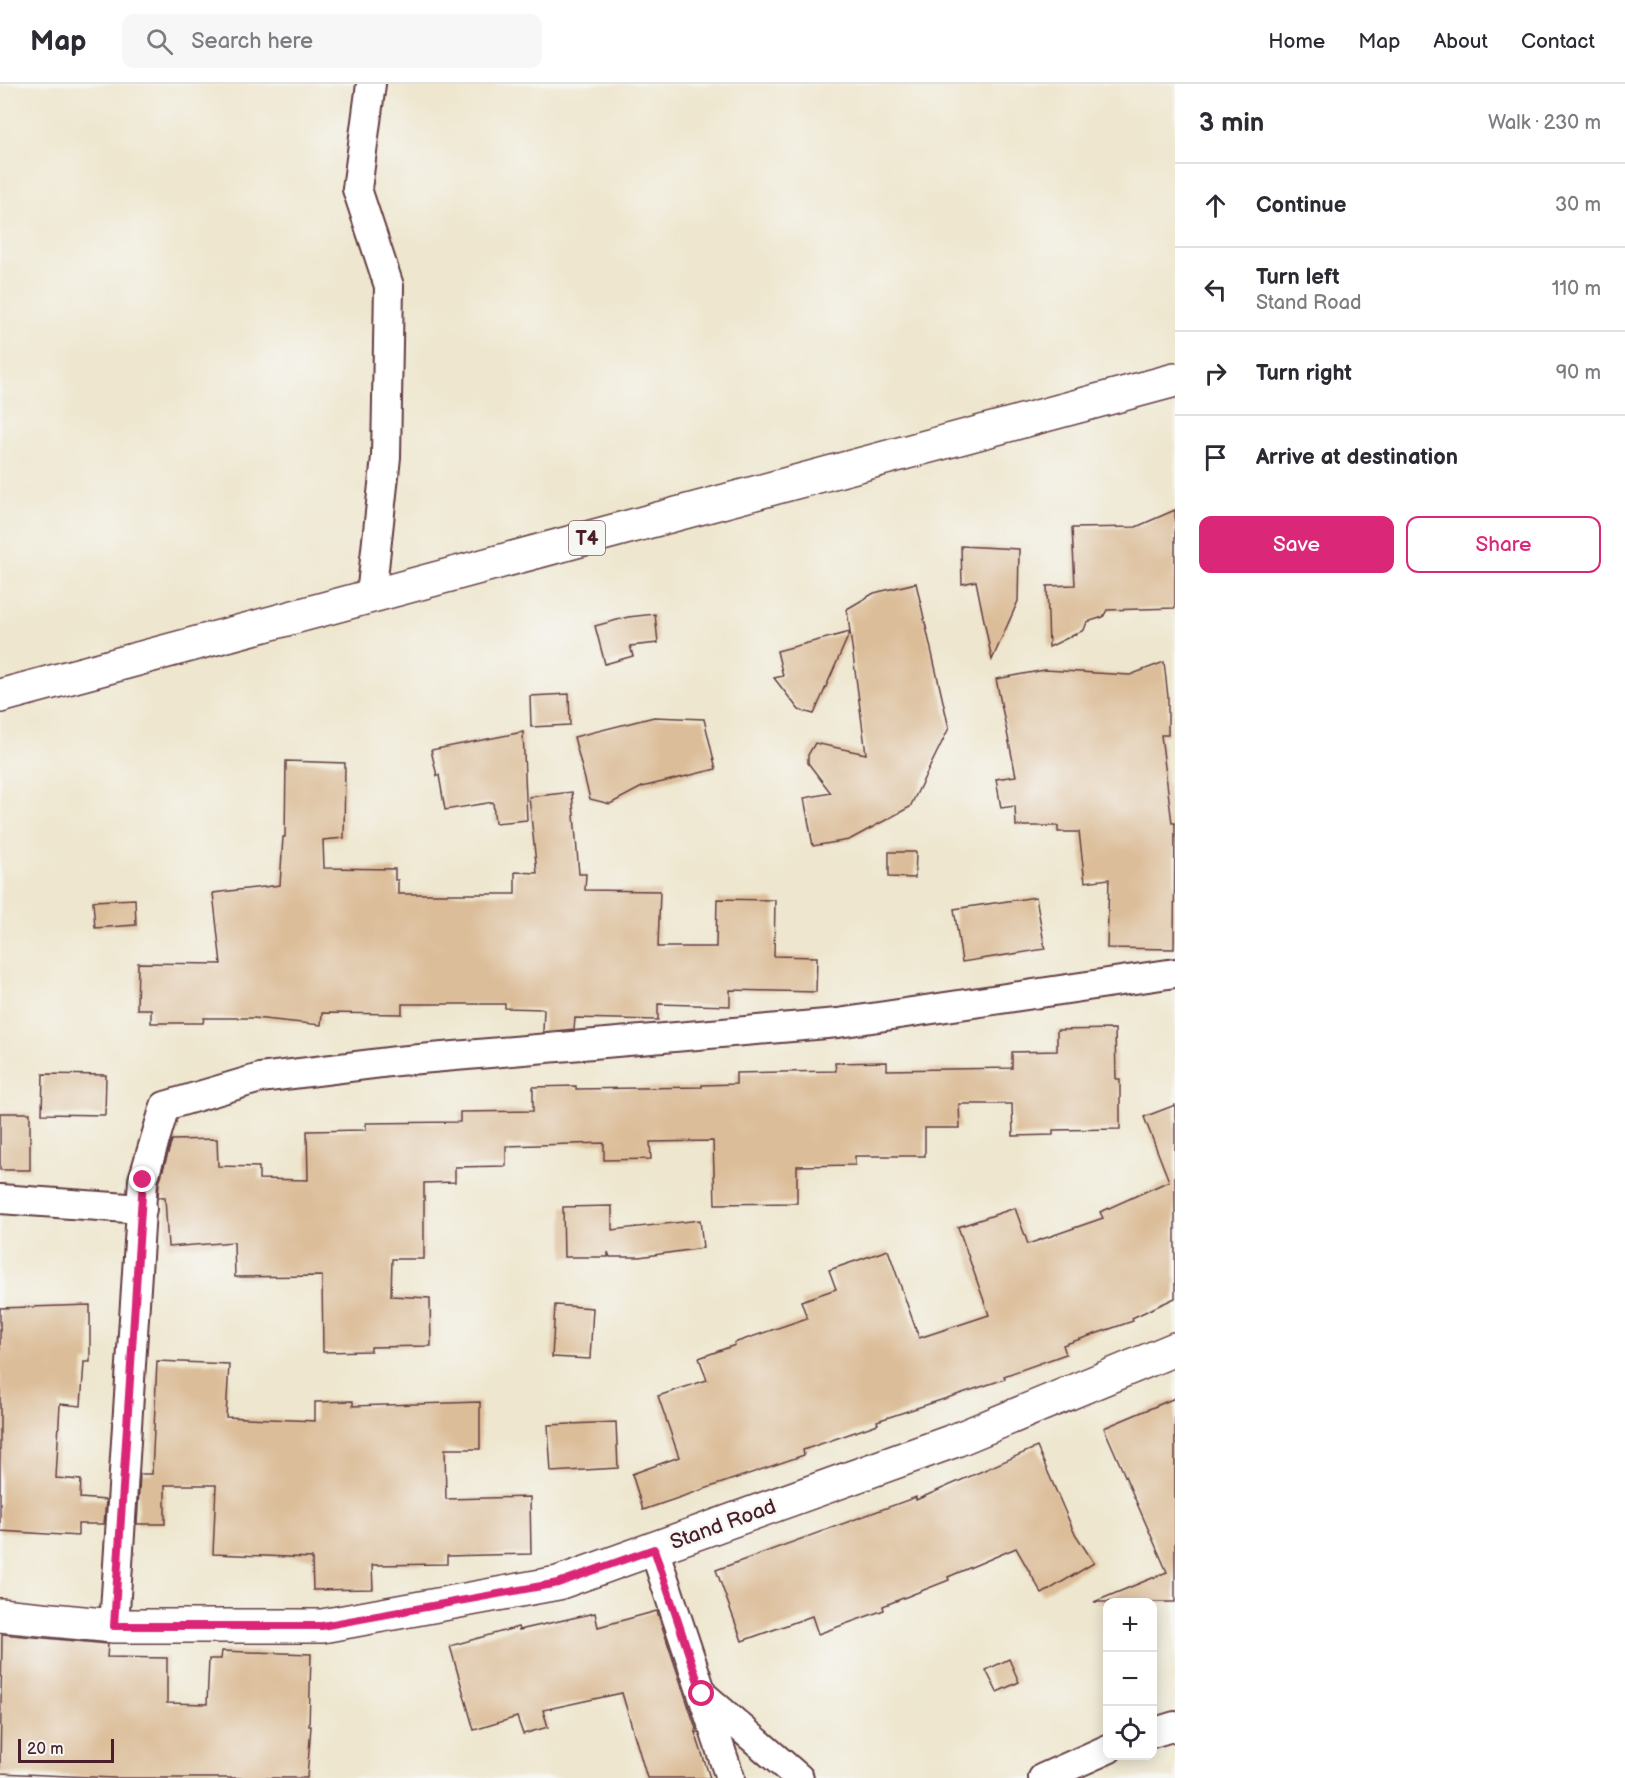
<!DOCTYPE html>
<html lang="en">
<head>
<meta charset="utf-8">
<style>
  body { margin:0; font-family:"Balsamiq Sans",sans-serif; background:#f7f7f7; color:#2b2b33 }
  .controls { position:absolute; right:18px; bottom:18px; display:grid; overflow:hidden; border-radius:12px; box-shadow:0 3px 15px #0003 }
  .controls button { width:54px; height:54px; display:grid; place-items:center; padding:0; border:0; border-bottom:2px solid #e1e1e2; background:#fff; color:#2b2b33; font:30px sans-serif }
  .scale { position:absolute; left:18px; bottom:15px; width:96px; box-sizing:border-box; padding-left:6px; border:3px solid #4a1f2b; border-top:0; font-size:16px; line-height:21px; white-space:nowrap; color:#4a1f2b; -webkit-text-stroke:4px #f6f6f2; paint-order:stroke }
  .stop { position:absolute; width:18px; height:18px; margin:-14px; border:4px solid #db2777; border-radius:50%; background:#fff }
  .stop.end { background:#db2777; border-color:#fff; box-shadow:0 2px 6px #0008 }
  .list { margin:0; padding:0; list-style:none }
  h2 { display:flex; justify-content:space-between; align-items:center; height:78px; margin:0; padding:0 24px; font-size:26px }
  h2 small { font-size:20px; font-weight:400; color:#7c7c81 }
  .list li { display:grid; grid-template-columns:39px 1fr auto; gap:18px; align-items:center; box-sizing:border-box; height:84px; padding:0 24px; border-top:2px solid #e1e1e2 }
  .list b { display:block; font-size:22px; white-space:nowrap }
  .list p { margin:0; font-size:20px; white-space:nowrap; color:#7c7c81 }
  .list em { font-size:20px; font-style:normal; color:#7c7c81 }
  .actions { display:flex; gap:12px; padding:18px 24px }
  .actions a { flex:1; padding:14px 0; border:2px solid #db2777; border-radius:12px; text-align:center; font-size:21px; color:#db2777 }
  .actions .main { background:#db2777; color:#fff }
  .icon { flex:none; width:33px; height:33px; fill:none; stroke:currentColor; stroke-width:2; stroke-linecap:round; stroke-linejoin:round }
  .map { position:relative; flex:none; width:1175px; height:1694px; overflow:hidden }
  header { display:flex; align-items:center; gap:36px; box-sizing:border-box; height:84px; padding:0 30px; background:#fff; border-bottom:2px solid #e1e1e2 }
  header strong { font-size:28px }
  nav { display:flex; gap:33px; margin-inline-start:auto; font-size:21px }
  .search { width:420px; height:54px; background:#f7f7f7; display:flex; align-items:center; gap:15px; box-sizing:border-box; padding:0 21px; border-radius:12px; color:#7c7c81; font-size:22px }
  main { display:flex }
  aside { flex:1; background:#fff }
  .map>svg:first-child { display:block }
  .building { fill:#dcbd99 }
  .lines { fill:none; stroke-linecap:round; stroke-linejoin:round }
  .street-casing { stroke:#633d43; stroke-width:32 }
  .secondary-casing { stroke:#633d43; stroke-width:36 }
  .highway-casing { stroke:#633d43; stroke-width:36 }
  .street { stroke:#fff; stroke-width:28 }
  .secondary { stroke:#fff; stroke-width:33 }
  .highway { stroke:#fff; stroke-width:33 }
  .route { stroke:#db2777; stroke-width:8 }
  .labels { text-anchor:middle; stroke-width:5; stroke-linejoin:round; paint-order:stroke }
  .shield { fill:#f6f6f2; stroke:#7e6067; stroke-width:1.5 }
  .shield-label { font-size:20px; font-weight:bold; fill:#4a1f2b }
  .street-label { font-size:21px; fill:#4a1f2b; stroke:#f6f6f2 }
</style>
</head>
<body>
<header>
<strong>Map</strong>
<div class="search"><svg class="icon" aria-label="search" viewBox="0 0 24 24"><circle cx="10" cy="10" r="6"/><path d="M15 15l6 6"/></svg>Search here</div>
<nav><a>Home</a><a>Map</a><a>About</a><a>Contact</a></nav>
</header>
<main>
<div class="map">
<svg width="1175" height="1694" viewBox="0 0 1175 1694">
  <rect width="100%" height="100%" fill="#f6f6f2"/>
  <filter id="ink" filterUnits="userSpaceOnUse"><feTurbulence type="fractalNoise" baseFrequency=".0167" numOctaves="2"/><feDisplacementMap in="SourceGraphic" scale="12" xChannelSelector="R" yChannelSelector="G"/><feConvolveMatrix kernelMatrix="1 2 1 2 8 2 1 2 1" color-interpolation-filters="sRGB"/></filter>
  <filter id="wash" filterUnits="userSpaceOnUse"><feTurbulence type="fractalNoise" baseFrequency=".008" numOctaves="4" result="noise"/><feDisplacementMap in="SourceGraphic" scale="24" xChannelSelector="R" yChannelSelector="G"/><feGaussianBlur stdDeviation="1.35" result="paint"/><feColorMatrix in="noise" values="0 0 0 0 0 0 0 0 0 0 0 0 0 0 0 0 0 1.4 0 .05"/><feComposite in="paint" operator="in"/></filter>
  <g filter="url(#wash)">
    <rect width="100%" height="100%" fill="#eee6ce"/>
    <g id="blocks">
      <!-- building -->
      <g class="building">
        <path d="M 1175,426 L 1175,524 L 1107,526 L 1103,533 L 1087,538 L 1084,546 L 1049,563 L 1047,502 L 1075,501 L 1072,444 L 1136,443 Z"/>
        <path d="M 961,462 L 1019,465 L 1018,517 L 992,576 L 976,497 L 962,500 Z"/>
        <path d="M 916,499 L 949,644 L 910,723 L 849,756 L 813,762 L 804,714 L 831,709 L 808,679 L 808,671 L 815,659 L 866,670 L 850,548 L 814,630 L 799,626 L 774,594 L 783,592 L 777,567 L 850,548 L 847,525 L 874,509 Z"/>
        <path d="M 655,530 L 658,559 L 630,562 L 633,572 L 605,580 L 595,542 L 628,533 Z"/>
        <path d="M 1164,578 L 1168,613 L 1168,651 L 1161,651 L 1172,739 L 1175,739 L 1174,865 L 1107,864 L 1109,795 L 1085,798 L 1079,748 L 1058,748 L 1058,742 L 1016,742 L 1015,722 L 1001,724 L 996,695 L 1016,692 L 996,595 L 1045,586 L 1130,591 Z"/>
        <path d="M 569,610 L 570,641 L 531,643 L 530,612 Z"/>
        <path d="M 654,633 L 704,635 L 716,685 L 642,703 L 610,720 L 590,715 L 574,653 Z"/>
        <path d="M 523,648 L 527,736 L 495,739 L 493,718 L 445,726 L 439,691 L 437,692 L 431,666 Z"/>
        <path d="M 286,677 L 345,679 L 344,754 L 323,756 L 324,784 L 395,785 L 395,796 L 398,796 L 398,810 L 515,810 L 515,788 L 537,789 L 529,713 L 572,708 L 579,790 L 586,790 L 585,806 L 660,807 L 658,863 L 716,863 L 717,815 L 775,816 L 774,872 L 817,873 L 816,908 L 730,906 L 730,922 L 658,920 L 658,936 L 575,934 L 574,945 L 543,948 L 544,925 L 505,924 L 505,920 L 402,920 L 402,930 L 322,929 L 321,941 L 254,934 L 204,934 L 203,939 L 151,939 L 151,925 L 137,925 L 138,879 L 221,880 L 213,809 L 280,801 L 283,753 L 285,753 Z"/>
        <path d="M 889,768 L 916,768 L 915,794 L 889,793 Z"/>
        <path d="M 1036,813 L 1045,865 L 962,878 L 954,825 Z"/>
        <path d="M 135,815 L 136,841 L 95,844 L 93,817 Z"/>
        <path d="M 1115,945 L 1116,995 L 1120,995 L 1120,1045 L 1053,1046 L 1053,1051 L 1013,1052 L 1012,1020 L 959,1020 L 960,1044 L 925,1044 L 925,1072 L 855,1072 L 855,1081 L 797,1082 L 797,1119 L 715,1120 L 713,1057 L 650,1058 L 651,1075 L 604,1076 L 604,1059 L 506,1062 L 506,1082 L 455,1083 L 455,1098 L 424,1099 L 424,1175 L 392,1175 L 391,1212 L 430,1214 L 431,1262 L 371,1263 L 371,1267 L 323,1268 L 322,1192 L 235,1193 L 234,1158 L 168,1163 L 165,1113 L 158,1113 L 159,1099 L 172,1056 L 217,1055 L 218,1082 L 259,1083 L 259,1095 L 308,1096 L 307,1047 L 366,1046 L 366,1039 L 460,1038 L 460,1028 L 533,1027 L 533,1003 L 576,1002 L 576,1005 L 702,1003 L 702,1001 L 736,1000 L 736,989 L 836,987 L 835,979 L 887,978 L 887,986 L 1012,984 L 1012,968 L 1057,967 L 1057,946 Z"/>
        <path d="M 43,990 L 106,991 L 105,1031 L 42,1030 Z"/>
        <path d="M 1175,1021 L 1175,1214 L 1132,1234 L 1133,1237 L 1063,1261 L 1066,1270 L 1004,1292 L 1005,1295 L 877,1337 L 878,1340 L 803,1366 L 804,1371 L 643,1426 L 632,1390 L 679,1373 L 658,1312 L 707,1296 L 699,1274 L 735,1261 L 734,1259 L 807,1234 L 801,1217 L 836,1205 L 829,1186 L 888,1166 L 919,1254 L 989,1231 L 958,1143 L 1015,1124 L 1028,1160 L 1103,1134 L 1100,1128 L 1169,1097 L 1144,1033 Z"/>
        <rect x="0" y="1029" width="30" height="57"/>
        <path d="M 612,1122 L 612,1146 L 700,1136 L 703,1164 L 639,1173 L 610,1173 L 608,1168 L 608,1173 L 564,1173 L 563,1123 Z"/>
        <path d="M 90,1221 L 90,1278 L 84,1278 L 81,1322 L 60,1320 L 56,1394 L 81,1396 L 80,1414 L 106,1416 L 104,1440 L 78,1440 L 78,1452 L 0,1447 L 0,1224 Z"/>
        <path d="M 555,1221 L 593,1224 L 590,1275 L 552,1273 Z"/>
        <path d="M 157,1277 L 229,1280 L 226,1333 L 315,1337 L 315,1318 L 353,1317 L 353,1322 L 480,1318 L 480,1365 L 445,1365 L 446,1415 L 530,1413 L 531,1470 L 447,1472 L 447,1480 L 372,1481 L 373,1505 L 313,1506 L 312,1474 L 213,1470 L 216,1401 L 165,1401 L 165,1440 L 137,1440 L 140,1390 L 152,1390 Z"/>
        <path d="M 1175,1314 L 1175,1518 L 1094,1518 L 1167,1488 L 1104,1344 Z"/>
        <path d="M 616,1338 L 618,1384 L 551,1388 L 548,1341 Z"/>
        <path d="M 1037,1363 L 1074,1448 L 1094,1479 L 1042,1510 L 1016,1464 L 948,1493 L 949,1496 L 883,1522 L 884,1526 L 818,1550 L 812,1532 L 742,1557 L 716,1486 L 916,1413 L 916,1416 Z"/>
        <path d="M 657,1527 L 697,1648 L 695,1648 L 710,1694 L 647,1694 L 622,1609 L 543,1626 L 548,1643 L 523,1650 L 517,1633 L 474,1646 L 450,1562 L 518,1543 L 519,1546 L 595,1529 L 598,1543 Z"/>
        <path d="M 2,1550 L 108,1560 L 107,1573 L 167,1574 L 167,1619 L 207,1620 L 209,1575 L 221,1575 L 222,1567 L 311,1570 L 309,1642 L 311,1642 L 307,1694 L 114,1694 L 0,1689 Z"/>
        <path d="M 1009,1575 L 1019,1598 L 997,1608 L 986,1586 Z"/>
      </g>
    </g>
  </g>
  <g filter="url(#ink)">
    <use href="#blocks" fill-opacity="0" stroke="#633d43" stroke-width="1.5"/>
    <g class="lines">
      <!-- street casing -->
      <g class="street-casing">
        <g id="street">
          <path d="M 371,512 L 386,373 L 389,202 L 357,105 L 371,0"/>
          <path d="M 0,1115 L 142,1125"/>
          <path d="M 654,1465 L 730,1694"/>
          <path d="M 114,1542 L 143,1096 L 165,1022 L 260,994 L 397,977 L 838,939 L 1175,889"/>
          <path d="M 703,1611 L 799,1694"/>
          <path d="M 1152,1649 L 1175,1642"/>
          <path d="M 1043,1694 L 1108,1665"/>
        </g>
      </g>
      <!-- secondary casing -->
      <g class="secondary-casing">
        <path id="secondary" d="M 0,1531 L 114,1542 L 322,1542 L 558,1499 L 956,1356 L 1175,1265"/>
      </g>
      <!-- highway casing -->
      <g class="highway-casing">
        <path id="highway" d="M 0,612 L 1175,296"/>
      </g>
      <!-- street -->
      <use href="#street" class="street"/>
      <!-- secondary -->
      <use href="#secondary" class="secondary"/>
      <!-- highway -->
      <use href="#highway" class="highway"/>
    </g>
  </g>
  <g class="lines" filter="url(#ink)">
    <!-- route -->
    <path class="route" d="M 143,1096 L 114,1542 L 322,1542 L 558,1499 L 654,1465 L 702,1610"/>
  </g>
  <g class="labels">
    <!-- shield labels -->
    <rect class="shield" x="569" y="437" width="36" height="34" rx="4.5"/>
    <g class="shield-label">
      <text x="587" y="461">T4</text>
    </g>
    <!-- street labels -->
    <g class="street-label">
      <text transform="translate(723 1440) rotate(-20)" y="7">Stand Road</text>
    </g>
  </g>
</svg>
<div class="controls">
<button>+</button>
<button>−</button>
<button><svg class="icon" aria-label="locate" viewBox="0 0 24 24"><circle cx="12" cy="12" r="6"/><path d="M12 2v4M12 18v4M2 12h4M18 12h4"/></svg></button>
</div>
<div class="scale">20 m</div>
<div class="stop" style="left:702px;top:1610px"></div>
<div class="stop end" style="left:143px;top:1096px"></div>
</div>
<aside>
<h2>3 min<small>Walk · 230 m</small></h2>
<ul class="list">
<li><svg class="icon" aria-label="ahead" viewBox="0 0 24 24"><path d="M12 20V5M6 11l6-6 6 6"/></svg><div><b>Continue</b></div><em>30 m</em></li>
<li><svg class="icon" aria-label="left" viewBox="0 0 24 24"><path d="M17 20v-9H6M10 6l-5 5 5 5"/></svg><div><b>Turn left</b><p>Stand Road</p></div><em>110 m</em></li>
<li><svg class="icon" aria-label="right" viewBox="0 0 24 24"><path d="M7 20v-9h11M14 6l5 5-5 5"/></svg><div><b>Turn right</b></div><em>90 m</em></li>
<li><svg class="icon" aria-label="arrive" viewBox="0 0 24 24"><path d="M6 21V4h12l-3 4 3 4H6"/></svg><div><b>Arrive at destination</b></div></li>
</ul>
<div class="actions"><a class="main">Save</a><a>Share</a></div>
</aside>
</main>
</body>
</html>
